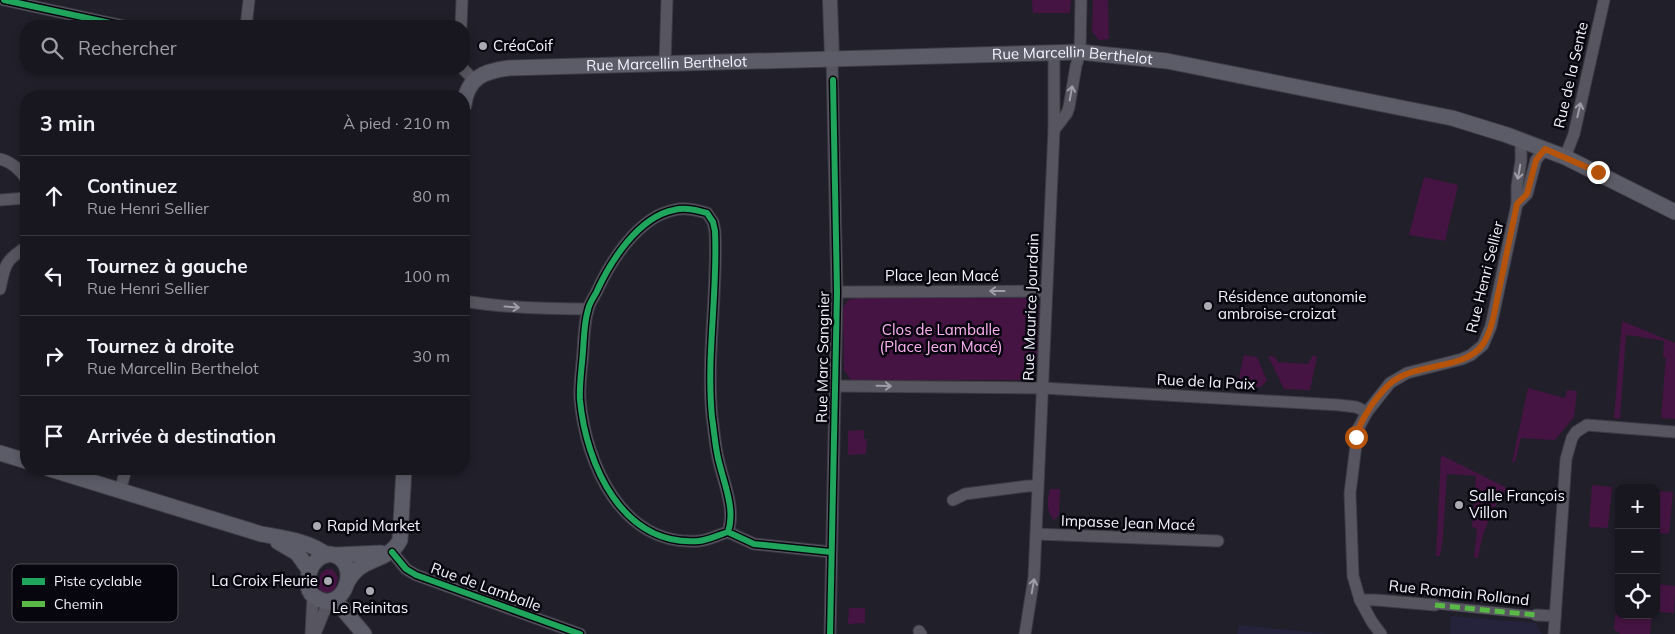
<!DOCTYPE html>
<html lang="fr">
<head>
<meta charset="utf-8">
<style>
  body { margin:0; font-family:Mulish,sans-serif; background:#25242d; color:#f1f3f6 }
  .controls { position:absolute; right:15px; bottom:15px; display:grid; overflow:hidden; border-radius:10px; box-shadow:0 2px 8px #0003 }
  .controls button { width:45px; height:45px; display:grid; place-items:center; padding:0; border:0; border-bottom:1px solid #36363e; background:#181720; color:#f1f3f6; font:25px sans-serif }
  .stop { position:absolute; width:15px; height:15px; margin:-11px; border:4px solid #b45309; border-radius:50%; background:#fff }
  .stop.end { background:#b45309; border-color:#fff; box-shadow:0 1px 5px #0008 }
  .list { margin:0; padding:0; list-style:none }
  h2 { display:flex; justify-content:space-between; align-items:center; height:65px; margin:0; padding:0 20px; font-size:21px }
  h2 small { font-size:16px; font-weight:400; color:#9f9fa5 }
  .list li { display:grid; grid-template-columns:32px 1fr auto; gap:15px; align-items:center; box-sizing:border-box; height:80px; padding:0 20px; border-top:1px solid #36363e }
  .list b { display:block; font-size:19px; white-space:nowrap }
  .list p { margin:0; font-size:16px; white-space:nowrap; color:#9f9fa5 }
  .list em { font-size:16px; font-style:normal; color:#9f9fa5 }
  .icon { flex:none; width:28px; height:28px; fill:none; stroke:currentColor; stroke-width:2; stroke-linecap:round; stroke-linejoin:round }
  .map { position:relative; flex:none; width:1675px; height:634px; overflow:hidden }
  .search { position:absolute; background:#181720; box-shadow:0 2px 8px #0003; left:20px; top:20px; width:450px; height:55px; display:flex; align-items:center; gap:12px; box-sizing:border-box; padding:0 18px; border-radius:20px; color:#9f9fa5; font-size:19px }
  .panel { position:absolute; background:#181720; box-shadow:0 2px 8px #0003; left:20px; top:90px; width:450px; height:385px; border-radius:20px }
  .map>svg:first-child { display:block }
  .built { fill:#25223b }
  .green { fill:#461443 }
  .lines { fill:none; stroke-linecap:round; stroke-linejoin:round }
  .pedestrian-casing { stroke:#3d3c45; stroke-width:9 }
  .minor-casing { stroke:#3d3c45; stroke-width:13 }
  .tertiary-casing { stroke:#3d3c45; stroke-width:16 }
  .secondary-casing { stroke:#3d3c45; stroke-width:17 }
  .pedestrian { stroke:#575660; stroke-width:8 }
  .minor { stroke:#575660; stroke-width:11 }
  .tertiary { stroke:#575660; stroke-width:14 }
  .secondary { stroke:#5c5c68; stroke-width:15 }
  .quiet { stroke:#58b947; stroke-width:5; stroke-dasharray:10 5; stroke-linecap:butt }
  .cycleway-casing { stroke:#07060f; stroke-width:9 }
  .cycleway { stroke:#20a55d; stroke-width:6 }
  .oneway { stroke:#9e9da8 }
  .route { stroke:#b45309; stroke-width:6 }
  .poi-dot { fill:#aaa9b4; stroke:#07060f; stroke-width:2 }
  .labels { text-anchor:middle; stroke-width:5; stroke-linejoin:round; paint-order:stroke }
  .poi-label { font-size:15px; fill:#f4f3ff; stroke:#07060f; text-anchor:start }
  .street-label { font-size:15px; fill:#f4f3ff; stroke:#07060f }
  .park-label { font-size:15px; fill:#ffb2f3; stroke:#07060f }
  .key { fill:#07060f; stroke:#4e4d57; stroke-width:1 }
  .key-label { font-size:14px; fill:#f4f3ff }
</style>
</head>
<body>
<div class="map">
<svg width="1675" height="634" viewBox="0 0 1675 634">
  <rect width="100%" height="100%" fill="#201f2a"/>
  <!-- built -->
  <g class="built">
    <path d="M 1451,616 L 1536,623 L 1542,634 L 1450,634 Z"/>
    <path d="M 1239,625 L 1329,634 L 1237,634 Z"/>
  </g>
  <!-- green -->
  <g class="green">
    <path d="M 1032,0 L 1071,0 L 1070,13 L 1033,13 Z"/>
    <path d="M 1093,0 L 1108,0 L 1109,39 L 1099,40 L 1092,32 Z"/>
    <path d="M 1424,177 L 1458,185 L 1445,241 L 1409,235 Z"/>
    <path d="M 856,298 L 1031,298 L 1039,305 L 1037,358 L 1034,374 L 1025,380 L 851,380 L 844,370 L 843,308 L 848,300 Z"/>
    <path d="M 1622,321 L 1675,343 L 1675,419 L 1661,418 L 1666,357 L 1663,357 L 1664,341 C 1651,339 1639,336 1626,335 L 1620,419 L 1614,418 Z"/>
    <path d="M 1244,355 L 1257,357 L 1267,380 L 1261,387 L 1237,386 Z"/>
    <path d="M 1313,355 L 1317,357 L 1310,390 L 1284,389 L 1268,356 L 1275,357 L 1278,362 L 1308,364 Z"/>
    <path d="M 1528,388 L 1565,398 L 1567,390 L 1577,391 L 1574,417 L 1555,440 L 1521,438 L 1515,462 L 1512,462 Z"/>
    <path d="M 864,430 L 864,439 L 867,439 L 866,454 L 848,455 L 848,431 Z"/>
    <path d="M 1441,455 L 1507,488 C 1490,512 1483,530 1478,558 L 1474,558 L 1477,529 L 1472,527 L 1476,476 L 1447,474 L 1443,537 L 1440,556 L 1436,556 Z"/>
    <path d="M 1592,485 L 1612,487 L 1608,528 L 1589,527 Z"/>
    <path d="M 1050,489 L 1060,489 L 1059,515 L 1054,520 C 1046,511 1047,500 1050,489 Z"/>
    <path d="M 1656,491 L 1673,492 L 1669,534 L 1656,533 L 1660,499 L 1656,499 Z"/>
    <path d="M 327,569 L 332,569 L 338,577 L 335,590 L 328,593 L 321,591 L 317,587 L 321,573 Z"/>
    <path d="M 1619,581 L 1619,615 L 1652,615 L 1650,634 L 1620,634 L 1614,629 Z"/>
    <path d="M 1656,584 L 1675,586 L 1674,613 L 1656,612 Z"/>
    <path d="M 849,608 L 865,608 L 865,623 L 848,624 Z"/>
  </g>
  <g class="lines">
    <!-- pedestrian casing -->
    <g class="pedestrian-casing">
      <path id="pedestrian" d="M 1435,605 L 1536,615"/>
    </g>
    <!-- minor casing -->
    <g class="minor-casing">
      <g id="minor">
        <path d="M 4,0 L 124,26"/>
        <path d="M 246,26 L 249,0"/>
        <path d="M 461,26 L 462,0"/>
        <path d="M 665,63 L 667,0"/>
        <path d="M 463,69 L 475,81"/>
        <path d="M 1054,130 L 1067,113 L 1069,107 L 1076,66 L 1080,52 L 1081,0"/>
        <path d="M 1565,157 L 1574,134 L 1604,0"/>
        <path d="M 0,159 C 10,161 21,170 26,179"/>
        <path d="M 0,200 L 26,198"/>
        <path d="M 1517,204 L 1527,194 L 1536,160 L 1545,149"/>
        <path d="M 0,289 C 5,264 5,261 26,247"/>
        <path d="M 837,292 L 1046,291"/>
        <path d="M 464,301 C 505,308 546,309 588,309"/>
        <path d="M 835,386 L 1043,388 L 1339,405 L 1356,407 L 1367,412"/>
        <path d="M 120,491 L 126,469"/>
        <path d="M 953,500 L 965,494 L 1028,486 L 1037,486"/>
        <path d="M 728,532 C 736,509 723,481 718,458 C 715,445 714,430 712,417 C 706,355 718,293 715,231 L 713,222 L 707,213 C 696,210 685,207 674,210 C 638,217 610,262 596,293 C 593,298 589,304 588,310 C 584,323 584,338 583,351 C 582,367 579,384 580,400 C 586,464 622,547 699,541 C 709,540 718,535 728,532 L 754,544 L 831,552"/>
        <path d="M 1036,534 L 1218,541"/>
        <path d="M 392,552 L 406,569 L 416,575 L 580,634"/>
        <path d="M 1360,600 L 1376,600 L 1435,605"/>
        <path d="M 1536,615 L 1555,616"/>
        <path d="M 919,631 L 921,634"/>
        <path d="M 311,634 L 313,595"/>
        <path d="M 315,634 L 328,602"/>
        <path d="M 830,634 L 837,292 L 832,58"/>
        <path d="M 1025,634 L 1034,577 L 1054,130 L 1054,54"/>
        <path d="M 1381,634 L 1372,622 L 1360,600 L 1353,576 L 1350,493 L 1358,429 L 1367,412 L 1390,383 L 1407,373 L 1462,359 L 1471,355 L 1483,345 L 1491,326 L 1517,204 L 1517,186 L 1521,161 L 1521,140"/>
        <path d="M 1554,634 L 1566,459 L 1572,438 L 1576,432 L 1587,425 L 1675,432"/>
      </g>
    </g>
    <!-- tertiary casing -->
    <g class="tertiary-casing">
      <path id="tertiary" d="M 830,0 L 832,58"/>
    </g>
    <!-- secondary casing -->
    <g class="secondary-casing">
      <g id="secondary">
        <path id="s1" d="M 464,105 C 467,78 484,71 509,68 L 1080,52 L 1167,61 L 1452,118 L 1507,135 L 1565,157 L 1675,212"/>
        <path d="M 0,453 L 26,461"/>
        <path d="M 50,469 L 261,534 C 283,538 309,541 327,555"/>
        <path d="M 278,542 L 297,553 L 310,571"/>
        <path d="M 330,554 C 364,560 344,615 317,598 C 312,596 309,592 308,586 C 306,571 315,556 330,554 Z"/>
        <path d="M 335,555 L 381,553"/>
        <path d="M 348,581 C 351,576 355,571 359,568 C 373,558 392,557 400,540 L 404,469"/>
        <path d="M 335,600 L 364,634"/>
      </g>
    </g>
    <!-- pedestrian -->
    <use href="#pedestrian" class="pedestrian"/>
    <!-- minor -->
    <use href="#minor" class="minor"/>
    <!-- tertiary -->
    <use href="#tertiary" class="tertiary"/>
    <!-- secondary -->
    <use href="#secondary" class="secondary"/>
    <!-- quiet -->
    <path class="quiet" d="M 1435,605 L 1536,615"/>
    <!-- cycleway casing -->
    <g class="cycleway-casing">
      <g id="cycleway">
        <path d="M 4,0 L 124,26"/>
        <path d="M 728,532 C 736,509 723,481 718,458 C 715,445 714,430 712,417 C 706,355 718,293 715,231 L 713,222 L 707,213 C 696,210 685,207 674,210 C 638,217 610,262 596,293 C 593,298 589,304 588,310 C 584,323 584,338 583,351 C 582,367 579,384 580,400 C 586,464 622,547 699,541 C 709,540 718,535 728,532 L 754,544 L 831,552"/>
        <path d="M 392,552 L 406,569 L 416,575 L 580,634"/>
        <path d="M 830,634 L 837,292 L 833,80"/>
      </g>
    </g>
    <!-- cycleway -->
    <use href="#cycleway" class="cycleway"/>
  </g>
  <!-- one-way arrows -->
  <defs><path id="oneway-shaft" d="M-6 0H5M1.5-3L5.5 0L1.5 3" fill="none" stroke-width="1.6" stroke-linecap="round" stroke-linejoin="round" transform="scale(1.25)"/></defs>
  <g class="oneway">
    <use href="#oneway-shaft" transform="translate(1071 93) rotate(-80)"/>
    <use href="#oneway-shaft" transform="translate(1579 110) rotate(-77)"/>
    <use href="#oneway-shaft" transform="translate(1519 172) rotate(100)"/>
    <use href="#oneway-shaft" transform="translate(997 291) rotate(180)"/>
    <use href="#oneway-shaft" transform="translate(512 307) rotate(4)"/>
    <use href="#oneway-shaft" transform="translate(884 386) rotate(1)"/>
    <use href="#oneway-shaft" transform="translate(1033 586) rotate(-80)"/>
  </g>
  <g class="lines">
    <!-- route -->
    <path class="route" d="M 1356,437 C 1359,424 1366,414 1373,403 C 1381,393 1388,383 1400,377 C 1423,364 1467,368 1483,344 C 1493,329 1495,307 1499,290 C 1505,261 1511,233 1517,204 L 1527,194 L 1536,160 L 1545,149 L 1598,172"/>
  </g>
  <!-- markers -->
  <g class="poi-dot">
    <circle cx="483" cy="46" r="5"/>
    <circle cx="1208" cy="306" r="5"/>
    <circle cx="1459" cy="505" r="5"/>
    <circle cx="317" cy="526" r="5"/>
    <circle cx="328" cy="581" r="5"/>
    <circle cx="370" cy="591" r="5"/>
  </g>
  <g class="labels">
    <!-- poi labels -->
    <g class="poi-label">
      <text x="493" y="51">CréaCoif</text>
      <text x="1218" y="302">Résidence autonomie<tspan x="1218" dy="17">ambroise-croizat</tspan></text>
      <text x="1469" y="501">Salle François<tspan x="1469" dy="17">Villon</tspan></text>
      <text x="327" y="531">Rapid Market</text>
      <text x="318" y="586" text-anchor="end">La Croix Fleurie</text>
      <text x="370" y="613" text-anchor="middle">Le Reinitas</text>
    </g>
    <!-- street labels -->
    <g class="street-label">
      <text dy="5" stroke="none"><textPath href="#s1" startOffset="628">Rue Marcellin Berthelot</textPath></text>
      <text dy="5" stroke="none"><textPath href="#s1" startOffset="222">Rue Marcellin Berthelot</textPath></text>
      <text transform="translate(1571 75) rotate(-77)" y="5">Rue de la Sente</text>
      <text x="942" y="281">Place Jean Macé</text>
      <text transform="translate(1485 277) rotate(-76)" y="5">Rue Henri Sellier</text>
      <text transform="translate(1031 307) rotate(-88)" y="5">Rue Maurice Jourdain</text>
      <text transform="translate(823 357) rotate(-89)" y="5">Rue Marc Sangnier</text>
      <text transform="translate(1206 382) rotate(3)" y="5">Rue de la Paix</text>
      <text transform="translate(1128 523) rotate(2)" y="5">Impasse Jean Macé</text>
      <text transform="translate(486 587) rotate(20)" y="5">Rue de Lamballe</text>
      <text transform="translate(1459 593) rotate(6)" y="5">Rue Romain Rolland</text>
    </g>
    <!-- park labels -->
    <g class="park-label">
      <text x="941" y="335">Clos de Lamballe<tspan x="941" dy="17">(Place Jean Macé)</tspan></text>
    </g>
  </g>
  <!-- legend -->
  <rect x="12" y="564" width="166" height="58" rx="8" class="key"/>
  <rect x="22" y="578" width="23" height="7" fill="#20a55d"/>
  <rect x="22" y="601" width="23" height="6" fill="#58b947"/>
  <g class="key-label">
    <text x="54" y="586">Piste cyclable</text>
    <text x="54" y="609">Chemin</text>
  </g>
</svg>
<div class="controls">
<button>+</button>
<button>−</button>
<button><svg class="icon" aria-label="locate" viewBox="0 0 24 24"><circle cx="12" cy="12" r="6"/><path d="M12 2v4M12 18v4M2 12h4M18 12h4"/></svg></button>
</div>
<div class="stop" style="left:1356px;top:437px"></div>
<div class="stop end" style="left:1598px;top:172px"></div>
<div class="search"><svg class="icon" aria-label="search" viewBox="0 0 24 24"><circle cx="10" cy="10" r="6"/><path d="M15 15l6 6"/></svg>Rechercher</div>
<section class="panel">
<h2>3 min<small>À pied · 210 m</small></h2>
<ul class="list">
<li><svg class="icon" aria-label="ahead" viewBox="0 0 24 24"><path d="M12 20V5M6 11l6-6 6 6"/></svg><div><b>Continuez</b><p>Rue Henri Sellier</p></div><em>80 m</em></li>
<li><svg class="icon" aria-label="left" viewBox="0 0 24 24"><path d="M17 20v-9H6M10 6l-5 5 5 5"/></svg><div><b>Tournez à gauche</b><p>Rue Henri Sellier</p></div><em>100 m</em></li>
<li><svg class="icon" aria-label="right" viewBox="0 0 24 24"><path d="M7 20v-9h11M14 6l5 5-5 5"/></svg><div><b>Tournez à droite</b><p>Rue Marcellin Berthelot</p></div><em>30 m</em></li>
<li><svg class="icon" aria-label="arrive" viewBox="0 0 24 24"><path d="M6 21V4h12l-3 4 3 4H6"/></svg><div><b>Arrivée à destination</b></div></li>
</ul>
</section>
</div>
</body>
</html>
